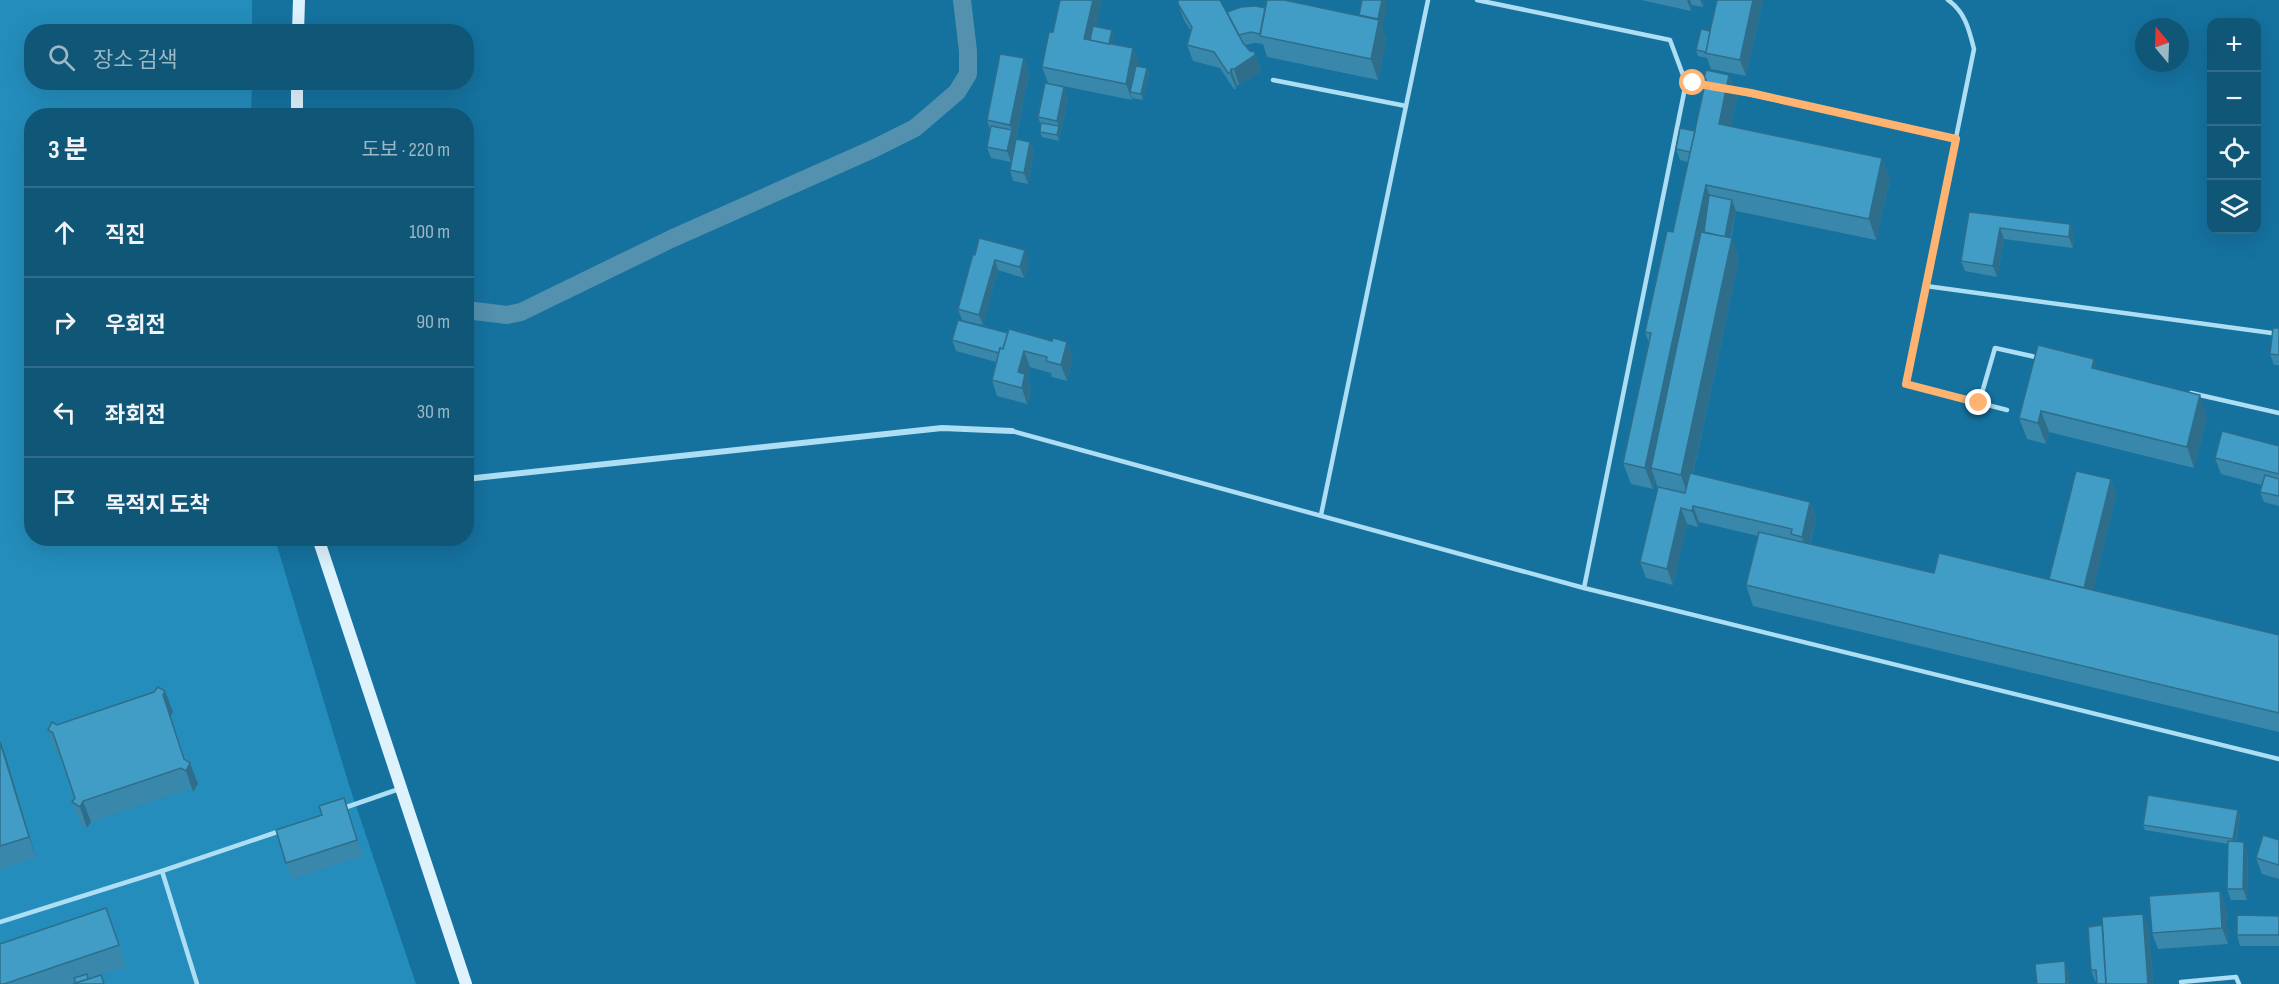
<!DOCTYPE html>
<html lang="ko">
<head>
<meta charset="utf-8">
<style>
  body { margin:0; font-family:"Sofia Sans Condensed","Noto Sans KR",sans-serif; background:#1e5f7f; color:#f1f3f6 }
  .controls { position:absolute; right:18px; top:18px; display:grid; overflow:hidden; border-radius:12px; box-shadow:0 6px 24px #0002 }
  .controls button { width:54px; height:54px; display:grid; place-items:center; padding:0; border:0; border-bottom:2px solid #306c89; background:#105677; color:#f1f3f6; font:30px sans-serif }
  .compass { position:absolute; left:2135px; top:18px; width:54px; height:54px; border-radius:50%; background:#105677; box-shadow:0 6px 24px #0002; rotate:341deg }
  .stop { position:absolute; width:18px; height:18px; margin:-14px; border:4px solid #ffb370; border-radius:50%; background:#fff }
  .stop.end { background:#ffb370; border-color:#fff; box-shadow:0 2px 6px #0008 }
  .list { margin:0; padding:0; list-style:none }
  h2 { display:flex; justify-content:space-between; align-items:center; height:78px; margin:0; padding:0 24px; font-size:26px }
  h2 small { font-size:20px; font-weight:400; color:#9cb7c6 }
  .list li { display:grid; grid-template-columns:39px 1fr auto; gap:18px; align-items:center; box-sizing:border-box; height:90px; padding:0 24px; border-top:2px solid #306c89 }
  .list b { display:block; font-size:22px; white-space:nowrap }
  .list em { font-size:20px; font-style:normal; color:#9cb7c6 }
  .icon { flex:none; width:33px; height:33px; fill:none; stroke:currentColor; stroke-width:2; stroke-linecap:round; stroke-linejoin:round }
  .map { position:relative; flex:none; width:2279px; height:984px; overflow:hidden }
  .search { position:absolute; background:#105677; box-shadow:0 6px 24px #0002; left:24px; top:24px; width:450px; height:66px; display:flex; align-items:center; gap:15px; box-sizing:border-box; padding:0 21px; border-radius:24px; color:#9cb7c6; font-size:22px }
  .panel { position:absolute; background:#105677; box-shadow:0 6px 24px #0002; left:24px; top:108px; width:450px; height:438px; border-radius:24px }
  .map>svg:first-child { display:block }
  .green { fill:#248dbc }
  .lines { fill:none; stroke-linecap:round; stroke-linejoin:round }
  .canal { stroke:#5391ae; stroke-width:18 }
  .lane { stroke:#addef3; stroke-width:4.5 }
  .street { stroke:#addef3; stroke-width:6 }
  .secondary { stroke:#ddf2fd; stroke-width:12 }
  .wall { fill:#3987aa }
  .shaded-wall { fill:#2e6e8b }
  .building { fill:#429dc6; stroke:#2e6e8b; stroke-width:1.5 }
  .route { stroke:#ffb370; stroke-width:8 }
</style>
</head>
<body>
<div class="map">
<svg width="2279" height="984" viewBox="0 0 2279 984">
  <rect width="100%" height="100%" fill="#15729f"/>
  <!-- green -->
  <path class="green" d="M 0,0 L 252,0 L 252,31 L 32,32 L 32,82 L 252,83 L 251,115 L 32,116 L 32,538 L 275,539 L 349,785 L 416,984 L 0,984 Z"/>
  <g class="lines">
    <!-- canal -->
    <path class="canal" d="M 466,310 L 507,315 L 521,312 L 671,239 L 873,149 L 915,128 L 957,92 L 968,74 L 968,51 L 962,0"/>
    <!-- lane -->
    <g class="lane">
      <path d="M 1477,0 L 1670,40 L 1686,83 L 1584,588"/>
      <path d="M 1948,0 C 1965,12 1969,29 1974,49 L 1906,384 L 2007,410"/>
      <path d="M 1273,80 L 1406,106"/>
      <path d="M 1693,83 L 1710,86"/>
      <path d="M 1730,90 L 1956,139"/>
      <path d="M 1926,286 L 2279,334"/>
      <path d="M 2191,393 L 2279,413"/>
      <path d="M 1979,403 L 1995,348 L 2040,358"/>
      <path d="M 1012,431 L 1584,588 L 2279,759"/>
      <path d="M 1321,515 L 1428,0"/>
      <path d="M 341,809 L 399,789"/>
      <path d="M 162,871 L 197,984"/>
      <path d="M 0,922 L 162,871 L 280,831"/>
      <path d="M 2181,982 L 2236,977 L 2239,984"/>
    </g>
    <!-- street -->
    <path class="street" d="M 466,479 L 942,428 L 1012,431"/>
    <!-- secondary -->
    <g class="secondary">
      <path d="M 298,32 L 299,0"/>
      <path d="M 297,116 L 297,82"/>
      <path d="M 318,538 L 466,984"/>
    </g>
  </g>
  <!-- wall -->
  <g class="wall">
    <path d="M 1641,0 L 1704,0 L 1703,7 L 1692,5 L 1691,11 Z"/>
    <path d="M 1763,0 L 1746,76 L 1711,69 L 1707,58 L 1698,56 L 1696,50 L 1710,31 Z"/>
    <path d="M 1178,4 L 1227,12 L 1382,29 L 1386,41 L 1378,80 L 1267,57 L 1263,44 L 1255,43 L 1245,45 L 1250,51 L 1255,52 L 1261,71 L 1239,85 L 1237,85 L 1236,89 L 1234,89 L 1220,68 L 1193,61 L 1187,45 L 1191,31 L 1184,20 Z"/>
    <path d="M 1096,27 L 1112,30 L 1114,36 L 1112,44 L 1133,48 L 1139,64 L 1139,67 L 1147,68 L 1149,74 L 1143,100 L 1132,98 L 1132,100 L 1048,83 L 1042,67 L 1053,32 Z"/>
    <path d="M 1024,58 L 1029,74 L 1016,139 L 1030,142 L 1034,153 L 1028,184 L 1013,181 L 1010,170 L 1011,162 L 991,158 L 987,147 L 990,130 L 987,120 Z"/>
    <path d="M 1729,75 L 1737,96 L 1731,126 L 1890,179 L 1876,240 L 1736,211 L 1731,238 L 1739,259 L 1693,474 L 1810,502 L 1816,518 L 1810,544 L 1934,573 L 2050,579 L 2111,479 L 2116,495 L 2093,590 L 2279,635 L 2279,732 L 1753,606 L 1746,585 L 1758,536 L 1699,522 L 1698,527 L 1687,524 L 1673,585 L 1646,578 L 1640,562 L 1658,489 L 1655,479 L 1653,489 L 1631,484 L 1623,463 L 1649,343 L 1645,332 L 1673,232 L 1688,162 L 1680,160 L 1676,149 L 1695,131 L 1705,82 L 1704,79 Z"/>
    <path d="M 1068,97 L 1059,141 L 1042,137 L 1040,132 L 1041,125 L 1038,117 Z"/>
    <path d="M 1969,212 L 2070,224 L 2074,235 L 2073,248 L 2004,239 L 1997,277 L 1965,271 L 1961,261 Z"/>
    <path d="M 973,254 L 1029,261 L 1024,278 L 998,270 L 983,325 L 962,320 L 958,309 Z"/>
    <path d="M 2279,328 L 2279,365 L 2274,365 L 2270,354 Z"/>
    <path d="M 952,340 L 1073,358 L 1067,381 L 1052,377 L 1051,373 L 1030,367 L 1027,378 L 1031,390 L 1027,404 L 997,396 L 992,380 L 996,362 L 956,351 Z"/>
    <path d="M 2098,370 L 2207,416 L 2194,468 L 2049,432 L 2046,444 L 2027,439 L 2019,418 Z"/>
    <path d="M 2279,446 L 2279,506 L 2264,502 L 2260,492 L 2262,485 L 2221,474 L 2215,458 Z"/>
    <path d="M 173,712 L 170,717 L 185,760 L 198,784 L 193,792 L 189,789 L 91,822 L 87,828 L 80,823 L 72,802 L 75,798 L 60,754 L 55,751 L 48,730 L 57,725 Z"/>
    <path d="M 0,741 L 36,858 L 0,869 Z"/>
    <path d="M 344,798 L 363,856 L 292,879 L 286,863 L 322,815 Z"/>
    <path d="M 2240,815 L 2236,842 L 2248,853 L 2247,900 L 2231,900 L 2227,889 L 2228,844 L 2145,830 L 2143,825 Z"/>
    <path d="M 2279,840 L 2279,879 L 2262,874 L 2256,858 Z"/>
    <path d="M 2220,891 L 2226,907 L 2228,944 L 2158,949 L 2152,933 Z"/>
    <path d="M 106,908 L 126,966 L 101,975 L 105,984 L 0,984 Z"/>
    <path d="M 2143,914 L 2149,930 L 2153,984 L 2097,984 L 2097,981 L 2095,981 L 2091,970 L 2102,925 Z"/>
    <path d="M 2279,916 L 2279,946 L 2240,946 L 2237,935 Z"/>
  </g>
  <!-- shaded-wall -->
  <g class="shaded-wall">
    <path d="M 1093,0 L 1102,0 L 1093,44 L 1084,39 Z"/>
    <path d="M 1382,0 L 1388,0 L 1382,29 L 1386,41 L 1378,80 L 1371,59 Z"/>
    <path d="M 1687,0 L 1690,0 L 1692,5 L 1691,11 Z"/>
    <path d="M 1700,0 L 1704,0 L 1703,7 Z"/>
    <path d="M 1753,0 L 1763,0 L 1746,76 L 1740,60 Z"/>
    <path d="M 1112,30 L 1114,36 L 1111,53 L 1109,47 Z"/>
    <path d="M 1133,48 L 1139,64 L 1133,93 L 1130,92 L 1132,98 L 1132,100 L 1126,84 Z"/>
    <path d="M 1255,52 L 1261,71 L 1239,85 L 1234,69 Z"/>
    <path d="M 1024,58 L 1029,74 L 1011,162 L 1007,151 L 1012,130 L 1010,125 Z"/>
    <path d="M 1147,68 L 1149,74 L 1143,100 L 1141,94 Z"/>
    <path d="M 1231,69 L 1237,85 L 1236,89 L 1230,73 Z"/>
    <path d="M 1729,75 L 1737,96 L 1727,145 L 1719,124 Z"/>
    <path d="M 1064,87 L 1068,97 L 1059,141 L 1057,135 L 1059,126 L 1057,121 Z"/>
    <path d="M 1030,142 L 1034,153 L 1028,184 L 1024,173 Z"/>
    <path d="M 1882,158 L 1890,179 L 1876,240 L 1869,219 Z"/>
    <path d="M 1706,185 L 1713,206 L 1651,468 L 1655,479 L 1653,489 L 1645,468 Z"/>
    <path d="M 1732,200 L 1736,211 L 1728,248 L 1724,237 Z"/>
    <path d="M 2070,224 L 2074,235 L 2073,248 L 2069,237 Z"/>
    <path d="M 2000,228 L 2004,239 L 1997,277 L 1993,266 Z"/>
    <path d="M 1732,238 L 1739,259 L 1688,496 L 1681,475 Z"/>
    <path d="M 1025,250 L 1029,261 L 1024,278 L 1020,267 Z"/>
    <path d="M 995,260 L 998,270 L 983,325 L 979,315 Z"/>
    <path d="M 1067,342 L 1073,358 L 1067,381 L 1061,365 Z"/>
    <path d="M 1024,351 L 1030,367 L 1027,378 L 1031,390 L 1027,404 L 1022,388 L 1018,372 Z"/>
    <path d="M 2094,359 L 2102,380 L 2092,368 Z"/>
    <path d="M 2200,395 L 2207,416 L 2194,468 L 2187,447 Z"/>
    <path d="M 2041,411 L 2049,432 L 2046,444 L 2038,423 Z"/>
    <path d="M 2111,479 L 2116,495 L 2089,608 L 2083,592 Z"/>
    <path d="M 1810,502 L 1816,518 L 1807,553 L 1802,537 Z"/>
    <path d="M 1693,506 L 1699,522 L 1698,527 L 1692,511 Z"/>
    <path d="M 1681,508 L 1687,524 L 1673,585 L 1667,569 Z"/>
    <path d="M 165,691 L 173,712 L 170,717 L 187,768 L 190,763 L 198,784 L 193,792 L 186,771 L 163,695 Z"/>
    <path d="M 0,741 L 5,754 L 36,858 L 29,837 Z"/>
    <path d="M 83,801 L 91,822 L 87,828 L 80,807 Z"/>
    <path d="M 2238,810 L 2240,815 L 2235,845 L 2233,839 Z"/>
    <path d="M 2244,842 L 2248,853 L 2247,900 L 2243,889 Z"/>
    <path d="M 2220,891 L 2226,907 L 2228,944 L 2222,928 Z"/>
    <path d="M 2143,914 L 2149,930 L 2153,984 L 2148,984 Z"/>
    <path d="M 2065,961 L 2069,972 L 2069,984 L 2066,984 Z"/>
  </g>
  <!-- building -->
  <g class="building">
    <path d="M 1060,0 L 1093,0 L 1084,39 L 1133,48 L 1126,84 L 1042,67 L 1049,32 L 1053,32 Z"/>
    <path d="M 1178,0 L 1220,0 L 1243,43 L 1250,51 L 1255,52 L 1255,55 L 1234,69 L 1231,69 L 1230,73 L 1228,73 L 1214,52 L 1187,45 L 1192,27 L 1178,4 Z"/>
    <path d="M 1267,0 L 1284,0 L 1379,20 L 1371,59 L 1260,36 Z"/>
    <path d="M 1362,0 L 1382,0 L 1378,19 L 1359,15 Z"/>
    <path d="M 1717,0 L 1753,0 L 1740,60 L 1705,53 Z"/>
    <path d="M 1256,6 L 1265,8 L 1260,34 L 1251,32 L 1239,35 L 1227,12 L 1241,7 Z"/>
    <path d="M 1093,26 L 1112,30 L 1109,44 L 1090,40 Z"/>
    <path d="M 1701,29 L 1710,31 L 1706,52 L 1696,50 Z"/>
    <path d="M 1000,54 L 1024,58 L 1010,125 L 987,120 Z"/>
    <path d="M 1136,66 L 1147,68 L 1141,94 L 1130,92 Z"/>
    <path d="M 1706,70 L 1729,75 L 1719,124 L 1882,158 L 1869,219 L 1706,185 L 1645,468 L 1623,463 L 1651,333 L 1645,332 L 1667,231 L 1673,232 L 1706,79 L 1704,79 Z"/>
    <path d="M 1045,83 L 1064,87 L 1057,121 L 1038,117 Z"/>
    <path d="M 1041,123 L 1059,126 L 1057,135 L 1040,132 Z"/>
    <path d="M 991,126 L 1012,130 L 1007,151 L 987,147 Z"/>
    <path d="M 1680,128 L 1695,131 L 1690,152 L 1676,149 Z"/>
    <path d="M 1016,139 L 1030,142 L 1024,173 L 1010,170 Z"/>
    <path d="M 1709,195 L 1732,200 L 1725,237 L 1704,232 Z"/>
    <path d="M 1969,212 L 2070,224 L 2069,237 L 2000,228 L 1993,266 L 1961,261 Z"/>
    <path d="M 1701,232 L 1732,238 L 1681,475 L 1651,468 Z"/>
    <path d="M 979,238 L 1025,250 L 1020,267 L 995,260 L 979,315 L 958,309 L 973,254 L 975,255 Z"/>
    <path d="M 958,320 L 1008,333 L 1003,349 L 1000,348 L 999,353 L 952,340 Z"/>
    <path d="M 2273,328 L 2279,328 L 2279,355 L 2270,354 Z"/>
    <path d="M 1009,329 L 1052,341 L 1053,338 L 1067,342 L 1061,365 L 1046,361 L 1047,357 L 1024,351 L 1018,372 L 1025,374 L 1022,388 L 992,380 L 1000,348 L 1003,349 Z"/>
    <path d="M 2038,345 L 2094,359 L 2092,368 L 2200,395 L 2187,447 L 2041,411 L 2038,423 L 2019,418 Z"/>
    <path d="M 2222,431 L 2279,446 L 2279,474 L 2215,458 Z"/>
    <path d="M 2076,471 L 2111,479 L 2084,588 L 2049,579 Z"/>
    <path d="M 1690,473 L 1810,502 L 1802,537 L 1791,534 L 1792,529 L 1693,506 L 1692,511 L 1681,508 L 1667,569 L 1640,562 L 1658,487 L 1685,493 Z"/>
    <path d="M 2265,475 L 2279,479 L 2279,496 L 2260,492 Z"/>
    <path d="M 1759,532 L 1934,573 L 1939,553 L 2279,635 L 2279,713 L 1746,585 Z"/>
    <path d="M 158,687 L 165,691 L 163,695 L 184,759 L 190,763 L 186,771 L 181,768 L 83,801 L 80,807 L 72,802 L 75,798 L 53,733 L 48,730 L 52,722 L 57,725 L 154,692 Z"/>
    <path d="M 0,742 L 29,837 L 0,846 Z"/>
    <path d="M 2148,795 L 2238,810 L 2233,839 L 2143,825 Z"/>
    <path d="M 344,798 L 357,840 L 286,863 L 276,830 L 322,815 L 319,806 Z"/>
    <path d="M 2263,835 L 2279,840 L 2279,865 L 2256,858 Z"/>
    <path d="M 2228,841 L 2244,842 L 2243,889 L 2227,889 Z"/>
    <path d="M 2220,891 L 2222,928 L 2152,933 L 2149,896 Z"/>
    <path d="M 106,908 L 119,945 L 4,984 L 0,984 L 0,944 Z"/>
    <path d="M 2143,914 L 2148,984 L 2106,984 L 2102,917 Z"/>
    <path d="M 2237,915 L 2279,916 L 2279,935 L 2237,935 Z"/>
    <path d="M 2102,925 L 2106,984 L 2097,984 L 2096,970 L 2091,970 L 2088,927 Z"/>
    <path d="M 2065,961 L 2066,984 L 2037,984 L 2035,964 Z"/>
    <path d="M 87,974 L 88,979 L 76,983 L 74,978 Z"/>
    <path d="M 101,975 L 104,984 L 73,984 Z"/>
  </g>
  <g class="lines">
    <!-- route -->
    <path class="route" d="M 1693,83 L 1751,93 L 1956,139 L 1906,384 L 1979,403"/>
  </g>
</svg>
<div class="controls">
<button>+</button>
<button>−</button>
<button><svg class="icon" aria-label="locate" viewBox="0 0 24 24"><circle cx="12" cy="12" r="6"/><path d="M12 2v4M12 18v4M2 12h4M18 12h4"/></svg></button>
<button><svg class="icon" aria-label="layers" viewBox="0 0 24 24"><path d="M12 4l9 5-9 5-9-5zM3 14l9 5 9-5"/></svg></button>
</div>
<svg class="compass" viewBox="-18 -18 36 36"><path d="M0-13l5 13h-10z" fill="#e53935"/><path d="M0 13l5-13h-10z" fill="#9cb7c6"/></svg>
<div class="stop" style="left:1693px;top:83px"></div>
<div class="stop end" style="left:1979px;top:403px"></div>
<div class="search"><svg class="icon" aria-label="search" viewBox="0 0 24 24"><circle cx="10" cy="10" r="6"/><path d="M15 15l6 6"/></svg>장소 검색</div>
<section class="panel">
<h2>3 분<small>도보 · 220 m</small></h2>
<ul class="list">
<li><svg class="icon" aria-label="ahead" viewBox="0 0 24 24"><path d="M12 20V5M6 11l6-6 6 6"/></svg><div><b>직진</b></div><em>100 m</em></li>
<li><svg class="icon" aria-label="right" viewBox="0 0 24 24"><path d="M7 20v-9h11M14 6l5 5-5 5"/></svg><div><b>우회전</b></div><em>90 m</em></li>
<li><svg class="icon" aria-label="left" viewBox="0 0 24 24"><path d="M17 20v-9H6M10 6l-5 5 5 5"/></svg><div><b>좌회전</b></div><em>30 m</em></li>
<li><svg class="icon" aria-label="arrive" viewBox="0 0 24 24"><path d="M6 21V4h12l-3 4 3 4H6"/></svg><div><b>목적지 도착</b></div></li>
</ul>
</section>
</div>
</body>
</html>
